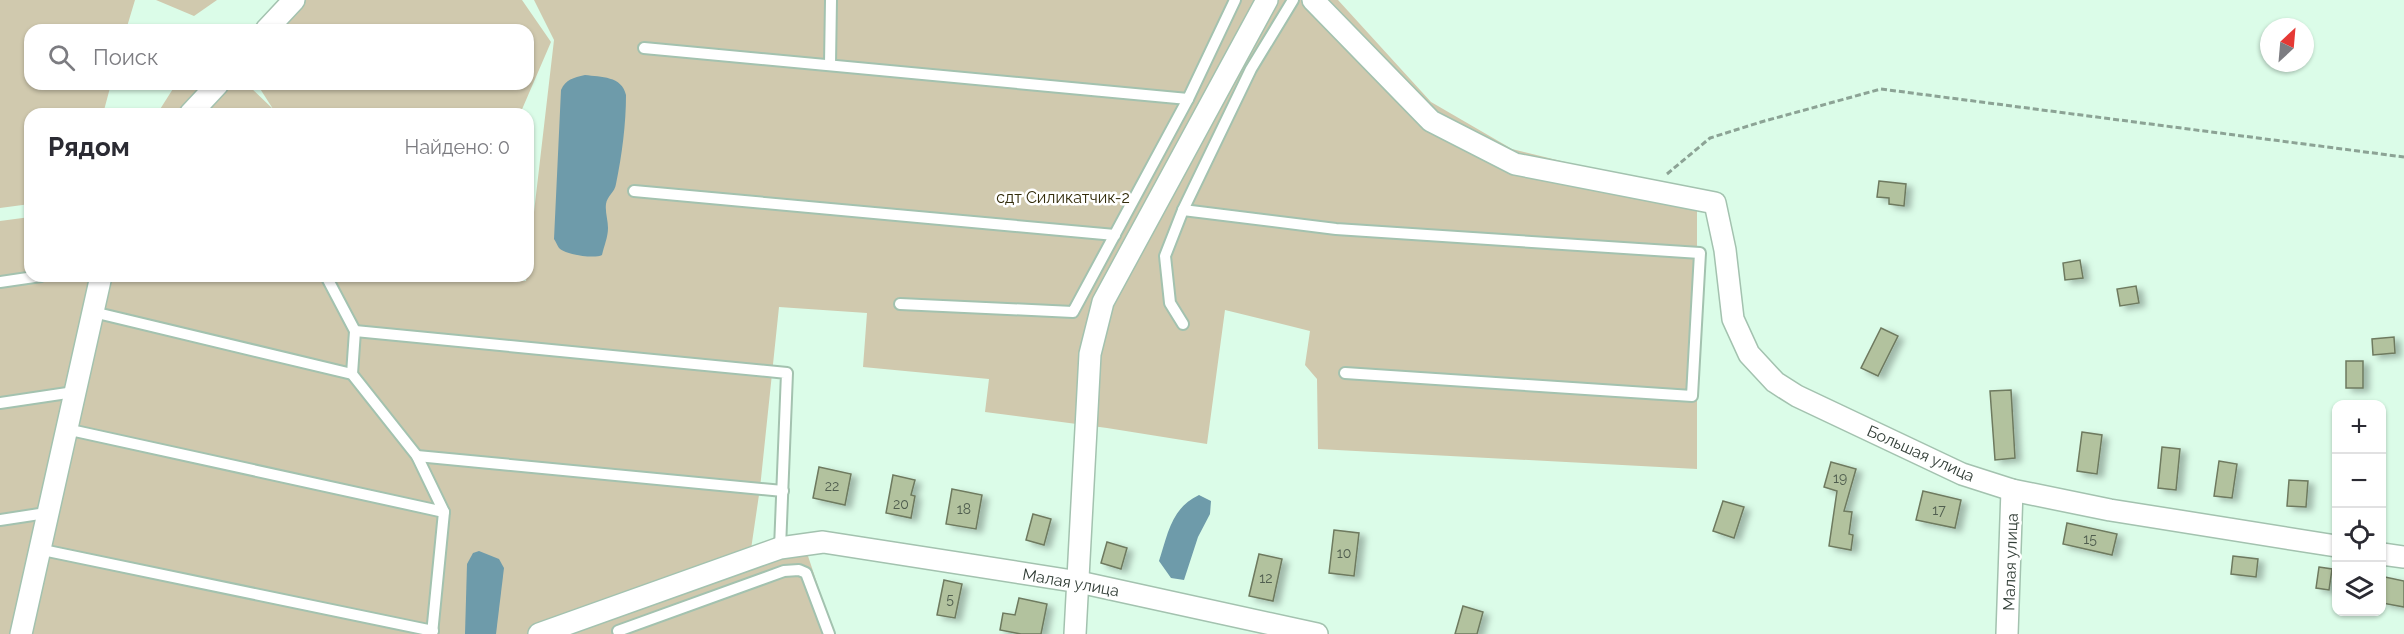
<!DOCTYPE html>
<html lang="ru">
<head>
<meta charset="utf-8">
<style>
  body { margin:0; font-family:Raleway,sans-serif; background:#f2f2f3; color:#2b2b33 }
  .controls { position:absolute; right:18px; bottom:18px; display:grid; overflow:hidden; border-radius:12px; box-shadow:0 2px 4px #0004 }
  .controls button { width:54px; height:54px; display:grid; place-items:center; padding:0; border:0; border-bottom:2px solid #e1e1e2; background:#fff; color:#2b2b33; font:30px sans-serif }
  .compass { position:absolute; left:2260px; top:18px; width:54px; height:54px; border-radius:50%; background:#fff; box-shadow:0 2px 4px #0004; rotate:26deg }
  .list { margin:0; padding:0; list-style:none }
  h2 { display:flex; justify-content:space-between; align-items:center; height:78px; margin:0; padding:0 24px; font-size:26px }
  h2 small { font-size:20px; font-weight:400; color:#7c7c81 }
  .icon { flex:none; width:33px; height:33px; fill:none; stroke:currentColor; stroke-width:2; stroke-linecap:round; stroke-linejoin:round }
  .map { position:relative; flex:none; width:2404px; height:634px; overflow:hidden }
  .search { position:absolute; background:#fff; box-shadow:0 2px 4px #0004; left:24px; top:24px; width:510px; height:66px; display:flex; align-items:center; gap:15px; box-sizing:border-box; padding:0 21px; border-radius:18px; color:#7c7c81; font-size:22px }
  .panel { position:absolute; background:#fff; box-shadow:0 2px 4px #0004; left:24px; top:108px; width:510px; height:174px; border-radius:18px }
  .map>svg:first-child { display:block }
  .green { fill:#d0c9ae }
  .water { fill:#6e9baa }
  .building { fill:#b2c29e; stroke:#6e7a5f; stroke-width:1.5; filter:url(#shadow) }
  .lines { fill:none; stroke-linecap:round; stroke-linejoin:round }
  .lane-casing { stroke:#a3c2af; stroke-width:14 }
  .street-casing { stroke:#a3c2af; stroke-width:24 }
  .path { stroke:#8ca395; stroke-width:3; stroke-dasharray:6 3; stroke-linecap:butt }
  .lane { stroke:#fff; stroke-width:10 }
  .street { stroke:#fff; stroke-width:21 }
  .labels { text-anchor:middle; stroke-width:5; stroke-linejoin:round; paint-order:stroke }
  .number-label { font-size:14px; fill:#505e4f }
  .park-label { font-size:16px; fill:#332c0a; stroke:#fff }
  .street-label { font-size:16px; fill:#303c35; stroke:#fff }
</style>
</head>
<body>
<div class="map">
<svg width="2404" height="634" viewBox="0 0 2404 634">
  <defs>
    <filter id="shadow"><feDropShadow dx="6" dy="3.5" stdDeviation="3" flood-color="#0004"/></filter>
  </defs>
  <rect width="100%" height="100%" fill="#dbfce8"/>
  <!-- green -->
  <g class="green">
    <path d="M 0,0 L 135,0 L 126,30 L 30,30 L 30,84 L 111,84 L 103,114 L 30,114 L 30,204 L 0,208 Z"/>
    <path d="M 156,0 L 217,0 L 194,16 Z"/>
    <path d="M 300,0 L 522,0 L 551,42 L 520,114 L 157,114 L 176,84 L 247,84 L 273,109 L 257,84 L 528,84 L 528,30 L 265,30 Z"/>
    <path d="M 534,0 L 1338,0 L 1431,102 L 1512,149 L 1697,194 L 1697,469 L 1318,449 L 1317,379 L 1305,365 L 1310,331 L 1225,310 L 1207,444 L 1107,428 L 985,412 L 989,379 L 863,367 L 867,313 L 779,307 L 760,488 L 750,556 L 807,553 L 834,634 L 0,634 L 0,221 L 30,217 L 30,276 L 364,276 L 365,279 L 526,281 L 554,40 Z"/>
  </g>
  <!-- water -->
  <g class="water">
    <path d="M 585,75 C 601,77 622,76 626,95 C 626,124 622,155 616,184 C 615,192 607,196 606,204 C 605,212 608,220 608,228 C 608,237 604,246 602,255 C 595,259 566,255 559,248 C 557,245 556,242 554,239 L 561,90 C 566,79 573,78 585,75 Z"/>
    <path d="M 1199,495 L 1211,501 L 1210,514 L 1198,537 L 1184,580 L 1171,578 L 1159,561 C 1168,534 1171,508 1199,495 Z"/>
    <path d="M 479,551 L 499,559 L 504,568 L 496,634 L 465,634 L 467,564 L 473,553 Z"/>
  </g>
  <!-- building -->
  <g class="building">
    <path d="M 1879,181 L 1906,184 L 1904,206 L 1889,204 L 1889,198 L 1877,197 Z"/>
    <path d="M 2080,260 L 2083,278 L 2065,280 L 2063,263 Z"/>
    <path d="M 2136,286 L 2139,303 L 2120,306 L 2117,289 Z"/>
    <path d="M 1881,328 L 1898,336 L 1878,376 L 1861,368 Z"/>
    <path d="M 2394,337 L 2395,353 L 2373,355 L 2372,339 Z"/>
    <rect x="2346" y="361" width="17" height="27"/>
    <path d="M 2011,390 L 2015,458 L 1995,460 L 1990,391 Z"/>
    <path d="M 2082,432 L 2102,435 L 2097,474 L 2077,471 Z"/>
    <path d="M 2162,447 L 2180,449 L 2176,490 L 2158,488 Z"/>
    <path d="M 2219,461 L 2237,464 L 2232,498 L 2214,496 Z"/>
    <path d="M 1831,462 L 1856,469 L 1844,511 L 1852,512 L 1849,534 L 1853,535 L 1851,550 L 1829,546 L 1837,491 L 1824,487 Z"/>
    <path d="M 819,467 L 851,474 L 845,505 L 813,498 Z"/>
    <path d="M 893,475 L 915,480 L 911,495 L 915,496 L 911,518 L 886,513 Z"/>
    <path d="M 2289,480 L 2308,481 L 2306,507 L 2287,506 Z"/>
    <path d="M 952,489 L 982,495 L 976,529 L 946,524 Z"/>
    <path d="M 1923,491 L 1961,500 L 1955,528 L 1916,520 Z"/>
    <path d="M 1723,501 L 1744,507 L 1734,538 L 1713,531 Z"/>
    <path d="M 1033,514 L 1051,519 L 1044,545 L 1026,540 Z"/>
    <path d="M 2067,523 L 2117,534 L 2112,555 L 2063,544 Z"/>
    <path d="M 1334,530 L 1359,533 L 1354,576 L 1329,573 Z"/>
    <path d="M 1107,542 L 1127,548 L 1121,569 L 1101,563 Z"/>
    <path d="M 1259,554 L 1282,559 L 1273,601 L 1249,596 Z"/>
    <path d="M 2233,556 L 2258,559 L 2256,577 L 2231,574 Z"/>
    <path d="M 2319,567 L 2332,569 L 2329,590 L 2316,588 Z"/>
    <path d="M 2385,577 L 2404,581 L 2404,607 L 2382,603 Z"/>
    <path d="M 944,580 L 962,584 L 955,618 L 937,615 Z"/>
    <path d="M 1019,598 L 1047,604 L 1041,634 L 1021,634 L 1000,630 L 1003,613 L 1015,615 Z"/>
    <path d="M 1463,606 L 1483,612 L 1477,634 L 1455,634 Z"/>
  </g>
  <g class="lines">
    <!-- lane casing -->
    <g class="lane-casing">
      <g id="lane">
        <path d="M 644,48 L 1188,99"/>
        <path d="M 830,64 L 831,0"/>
        <path d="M 634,191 L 1115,235"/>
        <path d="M 1183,210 L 1336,229 L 1700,253 L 1692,396 L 1345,373"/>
        <path d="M 326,276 L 355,331 L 352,374"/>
        <path d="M 0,282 L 41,276"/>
        <path d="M 900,304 L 1073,312 L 1188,99 L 1235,0"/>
        <path d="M 93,312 L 352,374 L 417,456 L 444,512 L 432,634"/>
        <path d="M 1183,324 L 1170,303 L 1165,256 L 1183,210 L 1251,69 L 1293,0"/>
        <path d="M 355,331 L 787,373 L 780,548"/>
        <path d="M 0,403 L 74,392"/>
        <path d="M 66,429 L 444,512"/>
        <path d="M 417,456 L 783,491"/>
        <path d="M 0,520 L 46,513"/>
        <path d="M 38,549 L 433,631"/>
        <path d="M 618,631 L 784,571 L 799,570 L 806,573 L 829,634"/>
      </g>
    </g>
    <!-- street casing -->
    <g class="street-casing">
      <g id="street">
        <path d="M 1313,0 L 1431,121 L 1515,164 L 1715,203 L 1725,250 L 1733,319 L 1749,354 L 1775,382 L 1797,396 L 1962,474 L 2012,490 L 2110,510 L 2336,546"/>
        <path d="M 266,30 L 294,0"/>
        <path d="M 190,114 L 218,84"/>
        <path d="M 2382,554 L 2404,557"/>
        <path d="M 21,634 L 101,276"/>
        <path d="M 539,634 L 780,548 L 823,542 L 1079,582 L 1317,634"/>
        <path d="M 1075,634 L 1090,354 L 1103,302 L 1267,0"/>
        <path d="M 2007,634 L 2012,490"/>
      </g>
    </g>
    <!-- path -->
    <path class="path" d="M 1667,174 L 1710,138 L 1761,122 L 1881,89 L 2404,157"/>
    <!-- lane -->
    <use href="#lane" class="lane"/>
    <!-- street -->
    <use href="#street" class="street"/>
  </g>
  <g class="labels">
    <!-- number labels -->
    <g class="number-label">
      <text x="1840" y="483">19</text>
      <text x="832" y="491">22</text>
      <text x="901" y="509">20</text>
      <text x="964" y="514">18</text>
      <text x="1939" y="515">17</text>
      <text x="2090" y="544">15</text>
      <text x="1344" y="558">10</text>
      <text x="1266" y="583">12</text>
      <text x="950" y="604">5</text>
    </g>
    <!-- park labels -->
    <g class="park-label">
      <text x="1063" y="203">сдт Силикатчик-2</text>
    </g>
    <!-- street labels -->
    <g class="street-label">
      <text transform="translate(1921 453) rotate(24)" y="6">Большая улица</text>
      <text transform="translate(2010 562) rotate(-88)" y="6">Малая улица</text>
      <text transform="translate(1071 582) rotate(10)" y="6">Малая улица</text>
    </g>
  </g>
</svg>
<div class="controls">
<button>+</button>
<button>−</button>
<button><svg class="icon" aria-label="locate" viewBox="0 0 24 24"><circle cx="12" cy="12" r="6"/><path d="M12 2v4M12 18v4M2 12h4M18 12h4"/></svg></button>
<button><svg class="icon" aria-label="layers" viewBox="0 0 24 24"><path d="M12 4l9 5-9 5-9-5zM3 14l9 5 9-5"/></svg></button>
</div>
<svg class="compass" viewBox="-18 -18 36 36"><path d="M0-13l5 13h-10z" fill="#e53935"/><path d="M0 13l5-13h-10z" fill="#7c7c81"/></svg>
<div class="search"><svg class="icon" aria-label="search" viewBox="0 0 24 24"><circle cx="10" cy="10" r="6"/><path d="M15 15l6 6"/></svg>Поиск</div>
<section class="panel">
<h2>Рядом<small>Найдено: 0</small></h2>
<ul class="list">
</ul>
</section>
</div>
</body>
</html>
